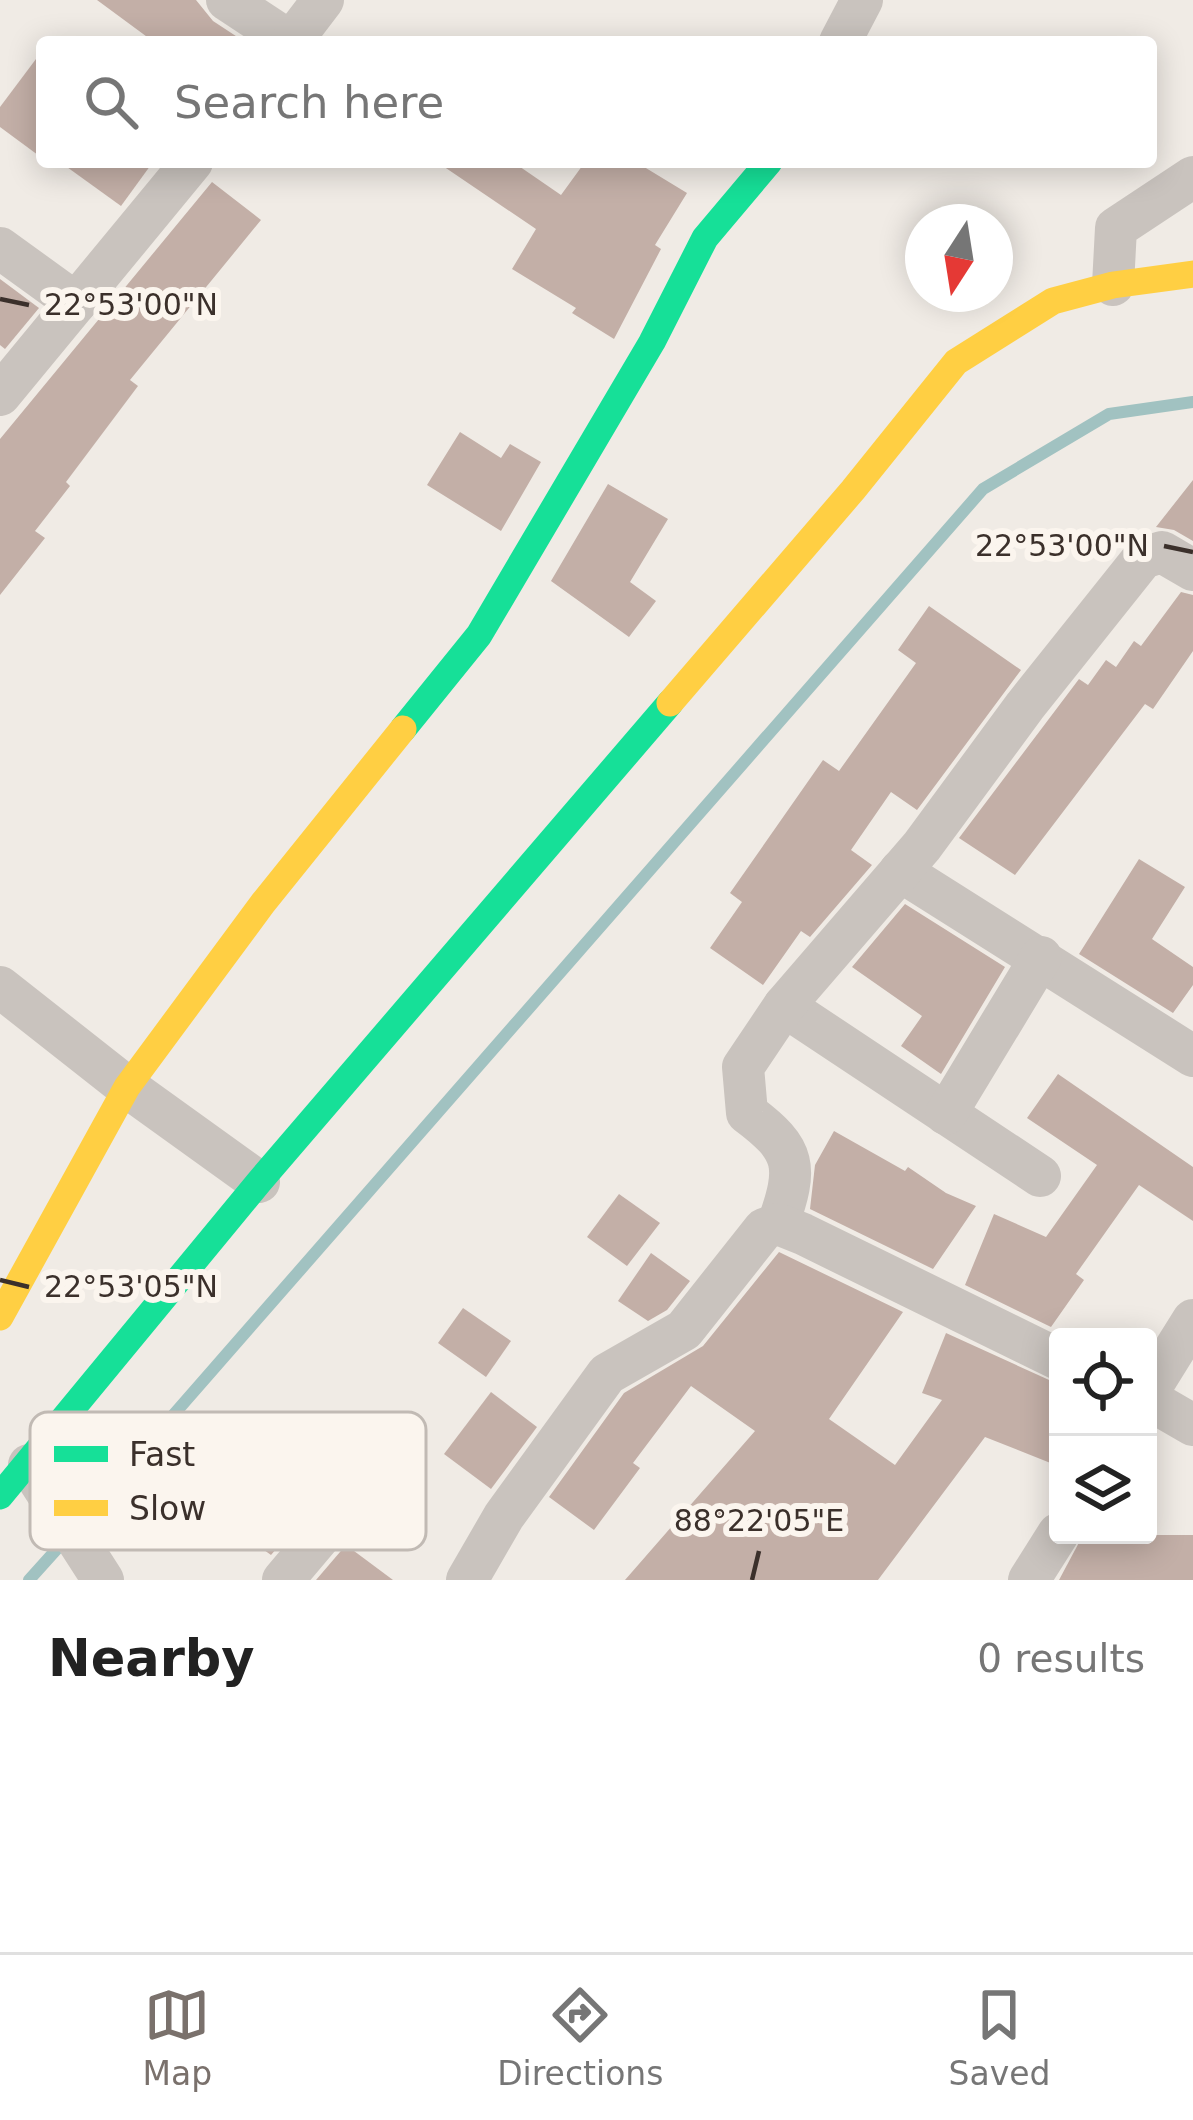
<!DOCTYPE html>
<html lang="en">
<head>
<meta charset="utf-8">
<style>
  body { margin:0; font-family:"DejaVu Sans",sans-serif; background:#f2f2f2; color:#222 }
  .controls { position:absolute; right:36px; bottom:36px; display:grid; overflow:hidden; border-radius:12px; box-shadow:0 6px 30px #0003 }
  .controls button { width:108px; height:108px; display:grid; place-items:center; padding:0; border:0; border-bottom:3px solid #e0e0e0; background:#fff; color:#222; font:60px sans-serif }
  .compass { position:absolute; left:905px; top:204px; width:108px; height:108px; border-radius:50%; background:#fff; box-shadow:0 6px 30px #0003; rotate:192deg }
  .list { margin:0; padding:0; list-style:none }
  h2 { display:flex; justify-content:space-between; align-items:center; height:156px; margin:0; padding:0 48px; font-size:51px }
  h2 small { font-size:39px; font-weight:400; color:#767676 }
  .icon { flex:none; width:66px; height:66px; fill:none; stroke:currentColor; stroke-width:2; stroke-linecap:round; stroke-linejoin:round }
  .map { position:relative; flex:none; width:1193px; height:1580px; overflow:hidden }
  .search { position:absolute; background:#fff; box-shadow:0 6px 30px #0003; left:36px; right:36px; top:36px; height:132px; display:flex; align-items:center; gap:30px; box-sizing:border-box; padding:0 42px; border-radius:12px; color:#767676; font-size:45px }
  .sheet { height:372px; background:#fff }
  nav { display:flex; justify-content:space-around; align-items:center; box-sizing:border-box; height:168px; border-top:3px solid #e0e0e0; background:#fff; font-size:33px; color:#767676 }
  nav a { display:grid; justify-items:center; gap:6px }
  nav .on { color:#7a716c }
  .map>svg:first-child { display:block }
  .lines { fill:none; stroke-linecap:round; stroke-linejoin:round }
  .stream { stroke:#a1c2c1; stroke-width:12 }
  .building { fill:#c3afa7 }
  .street { stroke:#c9c3be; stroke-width:42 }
  .fast { stroke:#16e098; stroke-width:27 }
  .slow { stroke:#ffcf43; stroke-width:27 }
  .ticks { fill:none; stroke:#3b302b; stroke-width:4.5 }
  .key { fill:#fbf5ee; stroke:#c1bab4; stroke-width:3 }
  .key-label { font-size:33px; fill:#3b302b }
  .ticks-label { font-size:30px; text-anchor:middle; fill:#3b302b; stroke:#fbf5ee; stroke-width:12; stroke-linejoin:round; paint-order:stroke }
</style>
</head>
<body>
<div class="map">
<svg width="1193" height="1580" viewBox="0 0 1193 1580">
  <rect width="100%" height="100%" fill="#f0ebe5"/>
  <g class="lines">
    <!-- stream -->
    <g class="stream">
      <path d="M 78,1524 L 983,489 L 1109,414 L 1193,402"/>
      <path d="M 29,1580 L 65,1540"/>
    </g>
  </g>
  <!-- building -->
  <g class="building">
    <path d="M 97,0 L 196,0 L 213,21 L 245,42 L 154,42 Z"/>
    <path d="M 42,51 L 42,158 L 0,127 L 0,107 Z"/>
    <path d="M 60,162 L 153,162 L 121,206 Z"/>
    <path d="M 437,162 L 513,162 L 561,195 L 585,162 L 636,162 L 687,193 L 655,245 L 661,249 L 614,339 L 572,313 L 576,308 L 512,269 L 536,229 Z"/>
    <path d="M 212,182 L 261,220 L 130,380 L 138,386 L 66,482 L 70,486 L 35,531 L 45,538 L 0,595 L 0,439 Z"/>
    <path d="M 0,279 L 39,308 L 5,349 L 0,345 Z"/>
    <path d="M 460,432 L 501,458 L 510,444 L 541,462 L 501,531 L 427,485 Z"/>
    <path d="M 1193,480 L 1193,541 L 1174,530 L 1156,527 Z"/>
    <path d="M 608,484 L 668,519 L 630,582 L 656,601 L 629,637 L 551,581 Z"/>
    <path d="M 1181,592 L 1193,595 L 1193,651 L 1153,709 L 1145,704 L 1015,875 L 959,838 L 1079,679 L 1088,685 L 1106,660 L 1116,667 L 1134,641 L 1141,646 Z"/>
    <path d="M 929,606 L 1021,670 L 917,810 L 891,792 L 851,850 L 872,865 L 810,937 L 801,931 L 763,985 L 710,948 L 742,902 L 730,893 L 823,760 L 839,771 L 916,663 L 898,650 Z"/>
    <path d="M 1139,859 L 1185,887 L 1152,939 L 1193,967 L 1193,985 L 1173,1013 L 1079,954 Z"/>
    <path d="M 905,904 L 1005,967 L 941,1074 L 901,1046 L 922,1016 L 852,967 Z"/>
    <path d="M 1058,1074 L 1193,1167 L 1193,1221 L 1139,1185 L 1076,1274 L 1084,1280 L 1051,1327 L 965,1285 L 994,1214 L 1046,1237 L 1097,1165 L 1027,1118 Z"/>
    <path d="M 834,1131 L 905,1171 L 908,1167 L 946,1193 L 976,1206 L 933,1269 L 810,1209 L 815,1165 Z"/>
    <path d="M 619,1194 L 660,1223 L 627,1266 L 587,1237 Z"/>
    <path d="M 779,1252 L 903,1312 L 829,1419 L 895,1465 L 942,1400 L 922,1393 L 946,1333 L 1058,1384 L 1058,1466 L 985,1437 L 878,1580 L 625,1580 L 755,1431 L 691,1386 L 633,1463 L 640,1468 L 594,1530 L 549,1497 L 624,1393 L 703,1346 Z"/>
    <path d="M 651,1253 L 690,1281 L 667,1310 L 648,1321 L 618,1301 Z"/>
    <path d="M 463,1308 L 511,1341 L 486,1377 L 438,1343 Z"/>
    <path d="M 491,1392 L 537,1427 L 491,1489 L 444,1454 Z"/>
    <path d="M 264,1478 L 303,1507 L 300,1511 L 305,1515 L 271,1555 L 229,1525 Z"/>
    <path d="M 1083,1535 L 1193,1535 L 1193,1580 L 1059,1580 Z"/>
    <path d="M 346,1545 L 393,1580 L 316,1580 Z"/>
  </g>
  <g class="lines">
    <!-- street -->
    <g class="street">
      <path d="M 227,0 L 291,42"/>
      <path d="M 291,42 L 323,0"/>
      <path d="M 840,42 L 862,0"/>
      <path d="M 0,248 L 76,303"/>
      <path d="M 1113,285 L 1116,228 L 1193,177"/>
      <path d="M 0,395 L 192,162"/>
      <path d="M 900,871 L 1193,1056"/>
      <path d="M 0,987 L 127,1087 L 259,1182"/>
      <path d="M 784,1006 L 1040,1176"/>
      <path d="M 946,1114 L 1041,957"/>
      <path d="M 778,1224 C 798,1167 797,1150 747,1113 L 743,1067 L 784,1006 L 922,846 L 1025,706 L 1143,558 L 1162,552 L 1193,570"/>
      <path d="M 1148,1392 L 1193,1320"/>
      <path d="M 1148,1399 L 1193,1425"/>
      <path d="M 29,1465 L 103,1580"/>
      <path d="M 283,1580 L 338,1515"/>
      <path d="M 467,1580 L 504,1516 L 607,1374 L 684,1330 L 764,1229 L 778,1224 L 803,1234 L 1058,1359"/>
      <path d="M 1029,1580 L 1058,1534"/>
    </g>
    <!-- fast -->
    <g class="fast">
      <path d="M 403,729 L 479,635 L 652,342 L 705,238 L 769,162"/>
      <path d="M 0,1496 L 259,1182 L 670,703"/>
    </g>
    <!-- slow -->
    <g class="slow">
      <path d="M 670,703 L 853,490 L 956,362 L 1053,301 L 1113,285 L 1193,274"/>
      <path d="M 0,1317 L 127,1087 L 263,903 L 403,729"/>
    </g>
  </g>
  <!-- ticks -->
  <path class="ticks" d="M 0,299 L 29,305M 1164,546 L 1193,552M 0,1280 L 29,1287M 752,1580 L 759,1551"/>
  <!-- legend -->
  <rect x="30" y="1412" width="396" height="138" rx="18" class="key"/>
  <rect x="54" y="1446" width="54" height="16" fill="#16e098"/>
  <rect x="54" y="1500" width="54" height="16" fill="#ffcf43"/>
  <g class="key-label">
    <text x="129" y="1466">Fast</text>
    <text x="129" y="1520">Slow</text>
  </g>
  <g class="ticks-label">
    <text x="131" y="315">22°53'00"N</text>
    <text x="1062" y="556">22°53'00"N</text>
    <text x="131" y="1297">22°53'05"N</text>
    <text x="759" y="1531">88°22'05"E</text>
  </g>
</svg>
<div class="controls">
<button><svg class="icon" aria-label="locate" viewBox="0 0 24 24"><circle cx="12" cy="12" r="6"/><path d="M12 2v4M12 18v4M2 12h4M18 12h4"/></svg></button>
<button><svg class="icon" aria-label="layers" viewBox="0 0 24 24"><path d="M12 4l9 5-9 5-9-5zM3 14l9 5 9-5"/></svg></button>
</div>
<svg class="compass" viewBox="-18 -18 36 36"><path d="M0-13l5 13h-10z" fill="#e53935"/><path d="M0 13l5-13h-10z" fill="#767676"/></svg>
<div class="search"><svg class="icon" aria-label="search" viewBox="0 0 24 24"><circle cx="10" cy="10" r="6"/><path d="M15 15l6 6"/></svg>Search here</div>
</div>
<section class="sheet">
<h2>Nearby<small>0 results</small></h2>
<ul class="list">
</ul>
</section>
<nav>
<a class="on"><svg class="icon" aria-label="map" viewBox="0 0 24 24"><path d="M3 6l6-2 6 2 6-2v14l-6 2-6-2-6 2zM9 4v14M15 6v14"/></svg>Map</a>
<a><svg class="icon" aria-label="directions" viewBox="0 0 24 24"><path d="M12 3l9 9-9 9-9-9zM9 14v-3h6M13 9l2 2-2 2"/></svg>Directions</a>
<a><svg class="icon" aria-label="saved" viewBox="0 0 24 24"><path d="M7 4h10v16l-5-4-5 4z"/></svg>Saved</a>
</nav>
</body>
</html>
